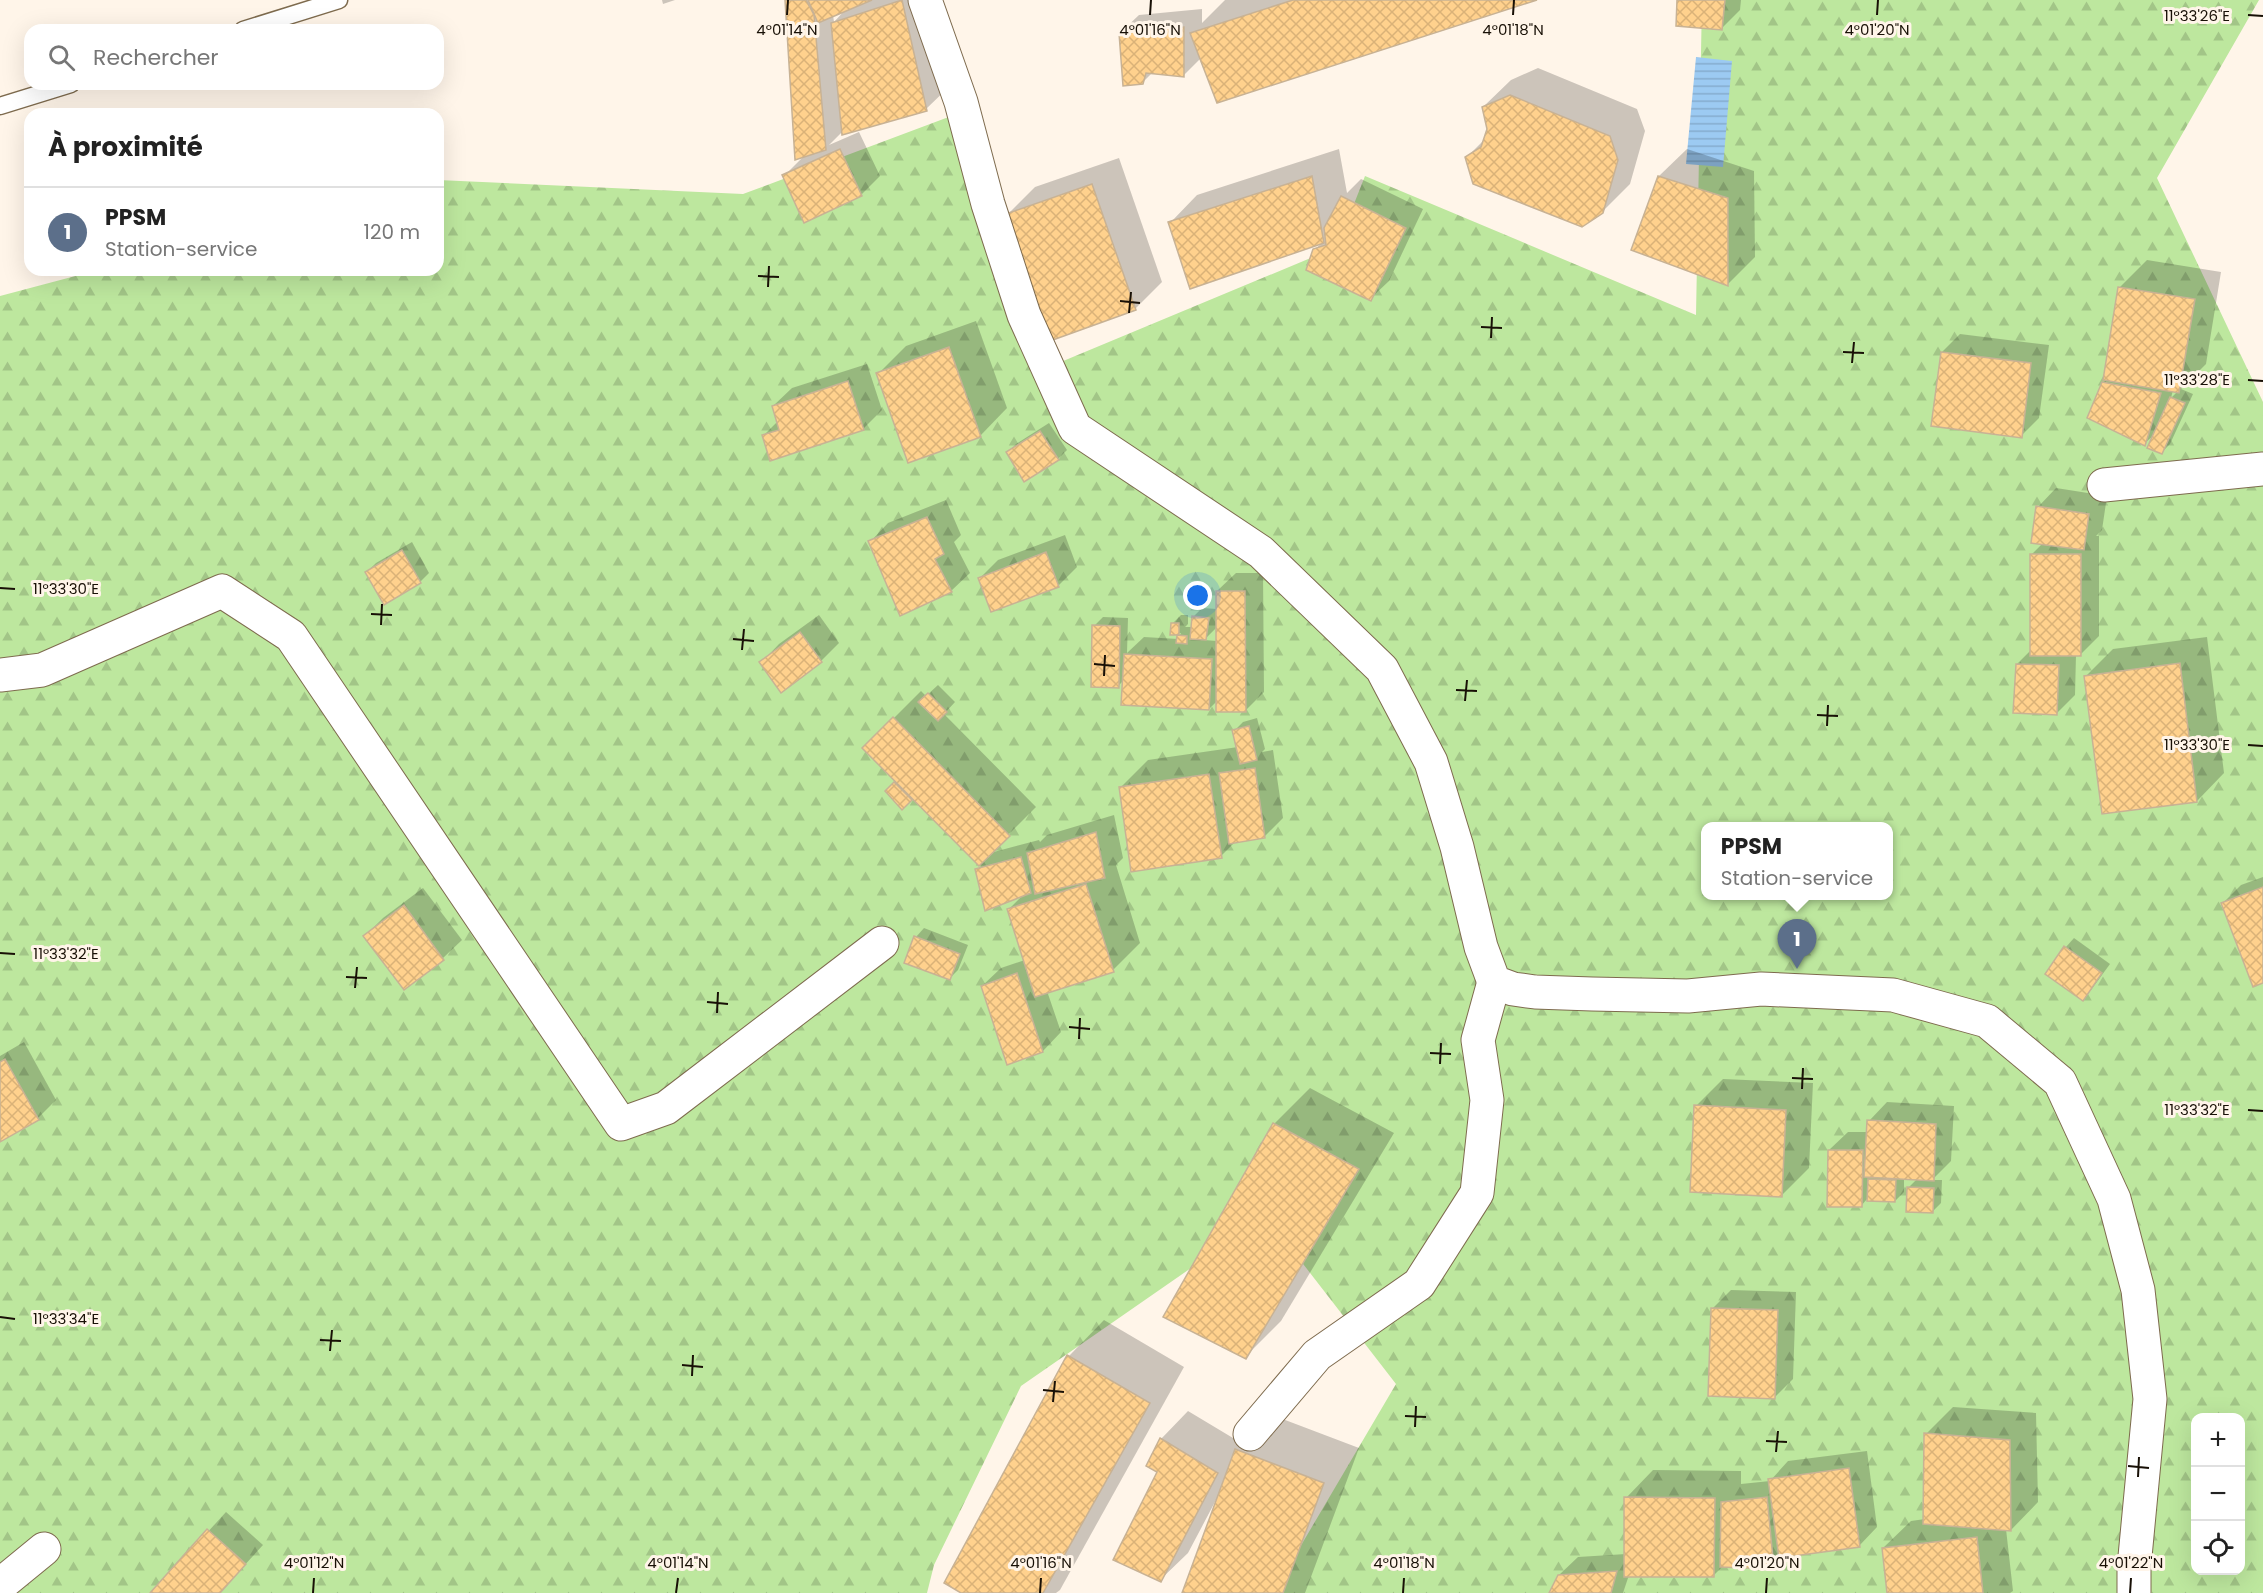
<!DOCTYPE html>
<html lang="fr">
<head>
<meta charset="utf-8">
<style>
  body { margin:0; font-family:Poppins,sans-serif; background:#f6f6f6; color:#222 }
  .controls { position:absolute; right:18px; bottom:18px; display:grid; overflow:hidden; border-radius:12px; box-shadow:0 6px 24px #0002 }
  .controls button { width:54px; height:54px; display:grid; place-items:center; padding:0; border:0; border-bottom:2px solid #e0e0e0; background:#fff; color:#222; font:30px sans-serif }
  .you { position:absolute; left:1198px; top:596px; width:21px; height:21px; margin:-15px; border:4px solid #fff; border-radius:50%; background:#1a73e8; box-shadow:0 0 0 9px #1a73e833 }
  .badge { display:grid; place-items:center; width:39px; height:39px; border-radius:50%; background:#1a73e8; color:#fff; font-size:20px; font-weight:700 }
  .pin { position:absolute; translate:-50% -50px; filter:drop-shadow(0 2px 3px #0008) }
  .pin::after { content:''; position:absolute; top:32px; width:21px; height:18px; background:inherit; clip-path:polygon(0 0,100% 0,50% 100%) }
  .popup { position:absolute; left:1701px; top:822px; width:192px; height:78px; box-sizing:border-box; display:grid; place-content:center; border-radius:12px; background:#fff; filter:drop-shadow(0 2px 4px #0005); font-size:20px; white-space:nowrap; color:#767676 }
  .popup b { font-size:22px; color:#222 }
  .popup::after { content:''; position:absolute; left:50%; top:100%; margin-left:-12px; border:12px solid transparent; border-top-color:#fff }
  .list { margin:0; padding:0; list-style:none }
  h2 { display:flex; justify-content:space-between; align-items:center; height:78px; margin:0; padding:0 24px; font-size:26px }
  h2 small { font-size:20px; font-weight:400; color:#767676 }
  .list li { display:grid; grid-template-columns:39px 1fr auto; gap:18px; align-items:center; box-sizing:border-box; height:90px; padding:0 24px; border-top:2px solid #e0e0e0 }
  .list b { display:block; font-size:22px; white-space:nowrap }
  .list p { margin:0; font-size:20px; white-space:nowrap; color:#767676 }
  .list em { font-size:20px; font-style:normal; color:#767676 }
  .icon { flex:none; width:33px; height:33px; fill:none; stroke:currentColor; stroke-width:2; stroke-linecap:round; stroke-linejoin:round }
  .map { position:relative; flex:none; width:2263px; height:1593px; overflow:hidden }
  .search { position:absolute; background:#fff; box-shadow:0 6px 24px #0002; left:24px; top:24px; width:420px; height:66px; display:flex; align-items:center; gap:15px; box-sizing:border-box; padding:0 21px; border-radius:18px; color:#767676; font-size:22px }
  .panel { position:absolute; background:#fff; box-shadow:0 6px 24px #0002; left:24px; top:108px; width:420px; height:168px; border-radius:18px }
  .map>svg:first-child { display:block }
  .forest { fill:url(#forest-firs); fill-rule:evenodd }
  .water { fill:url(#water-rules) }
  .shadow { fill:#0003; fill-rule:evenodd }
  .building { fill:url(#building-cross-hatch); stroke:#c8b294; stroke-width:1.5 }
  .lines { fill:none; stroke-linecap:round; stroke-linejoin:round }
  .service-casing { stroke:#7e6b4e; stroke-width:19 }
  .minor-casing { stroke:#7e6b4e; stroke-width:35 }
  .service { stroke:#fff; stroke-width:16 }
  .minor { stroke:#fff; stroke-width:33 }
  .ticks { fill:none; stroke:#181006; stroke-width:2 }
  .ticks-label { font-size:15px; text-anchor:middle; fill:#181006; stroke:#fff5e9; stroke-width:6; stroke-linejoin:round; paint-order:stroke }
</style>
</head>
<body>
<div class="map">
<svg width="2263" height="1593" viewBox="0 0 2263 1593">
  <defs>
    <pattern id="forest-firs" width="22" height="20" patternUnits="userSpaceOnUse" patternTransform="scale(1.5)"><rect width="22" height="20" fill="#bde79e"/><path d="M5 1l3.5 6h-7zM16 11l3.5 6h-7z" fill="#a2c587"/></pattern>
    <pattern id="water-rules" width="6" height="5" patternUnits="userSpaceOnUse" patternTransform="scale(1.5)"><rect width="6" height="5" fill="#9ccaf2"/><path d="M0 2.5h6" fill="none" stroke="#86acce"/></pattern>
    <pattern id="building-cross-hatch" width="8" height="8" patternUnits="userSpaceOnUse" patternTransform="scale(1.5)"><rect width="8" height="8" fill="#ffd18d"/><path d="M0 0l8 8M0 8l8-8" fill="none" stroke="#dab278"/></pattern>
  </defs>
  <rect width="100%" height="100%" fill="#fff5e9"/>
  <!-- forest -->
  <path class="forest" d="M 1702,0 L 2259,0 L 2157,178 L 2263,402 L 2263,1593 L 1273,1593 L 1396,1384 L 1266,1216 L 1021,1386 L 934,1565 L 927,1593 L 0,1593 L 0,296 L 98,270 L 438,270 L 438,180 L 743,194 L 954,115 L 1044,369 L 1337,247 L 1365,176 L 1696,315 ZM 1706,826 L 1888,826 L 1888,896 L 1706,896 ZM 2196,1418 L 2240,1418 L 2240,1570 L 2196,1570 Z"/>
  <!-- water -->
  <path class="water" d="M 1696,57 L 1732,61 L 1723,167 L 1686,164 Z"/>
  <!-- shadow -->
  <g class="shadow">
    <path d="M 662,0 L 675,0 L 663,4 Z"/>
    <path d="M 786,0 L 935,0 L 954,82 L 926,109 L 843,131 L 829,145 L 859,132 L 880,176 L 861,195 L 784,176 L 805,155 ZM 846,9 L 834,22 L 833,15 Z"/>
    <path d="M 1225,0 L 1532,0 L 1201,58 L 1184,75 L 1152,73 L 1142,83 L 1120,33 L 1139,15 L 1202,9 L 1202,23 Z"/>
    <path d="M 1678,0 L 1741,0 L 1740,10 L 1722,28 Z"/>
    <path d="M 1538,68 L 1637,109 L 1645,131 L 1630,184 L 1602,212 L 1467,157 L 1486,138 L 1489,129 L 1483,107 L 1511,80 Z"/>
    <path d="M 1339,149 L 1347,193 L 1361,179 L 1423,209 L 1389,281 L 1370,299 L 1314,250 L 1323,242 L 1170,223 L 1197,195 Z"/>
    <path d="M 1687,149 L 1754,171 L 1755,257 L 1728,284 L 1659,176 Z"/>
    <path d="M 1119,158 L 1162,282 L 1135,309 L 1008,214 L 1035,187 Z"/>
    <path d="M 2147,260 L 2221,272 L 2206,364 L 2181,389 L 2193,394 L 2170,444 L 2161,453 L 2155,434 L 2144,444 L 2103,383 L 2107,379 L 2120,287 ZM 2173,390 L 2178,391 L 2171,398 Z"/>
    <path d="M 976,321 L 1007,408 L 980,436 L 878,374 L 906,346 Z"/>
    <path d="M 1960,334 L 2049,345 L 2039,418 L 2021,436 L 1942,352 Z"/>
    <path d="M 867,364 L 882,410 L 863,429 L 763,436 L 778,421 L 773,406 L 792,388 Z"/>
    <path d="M 1049,423 L 1067,450 L 1058,459 L 1008,453 L 1016,444 Z"/>
    <path d="M 2056,488 L 2107,496 L 2102,530 L 2096,536 L 2099,536 L 2099,636 L 2080,655 L 2076,655 L 2075,695 L 2056,714 L 2017,664 L 2031,650 L 2032,554 L 2043,543 L 2038,507 Z"/>
    <path d="M 946,500 L 961,535 L 954,542 L 970,573 L 951,591 L 870,542 L 888,523 Z"/>
    <path d="M 1065,535 L 1077,567 L 1058,586 L 980,578 L 998,560 Z"/>
    <path d="M 412,542 L 429,573 L 420,582 L 367,572 L 376,563 Z"/>
    <path d="M 1236,573 L 1263,573 L 1264,692 L 1245,711 L 1218,700 L 1209,709 L 1124,680 L 1118,686 L 1094,626 L 1103,617 L 1128,618 L 1127,653 L 1144,637 L 1178,639 L 1181,633 L 1172,633 L 1172,624 L 1181,615 L 1188,615 L 1188,624 L 1185,627 L 1192,627 L 1193,617 L 1202,608 L 1217,609 L 1217,591 ZM 1217,627 L 1217,641 L 1204,640 Z"/>
    <path d="M 819,615 L 839,643 L 821,661 L 761,663 L 779,644 Z"/>
    <path d="M 2207,637 L 2224,773 L 2197,801 L 2086,676 L 2113,649 Z"/>
    <path d="M 938,685 L 955,702 L 944,714 L 1036,807 L 990,853 L 1039,840 L 1040,842 L 1047,835 L 1114,815 L 1123,858 L 1116,865 L 1140,943 L 1113,970 L 1047,991 L 1061,1032 L 1043,1051 L 1008,1063 L 982,986 L 1001,968 L 1025,960 L 1009,909 L 1023,895 L 977,870 L 981,866 L 913,797 L 902,808 L 887,791 L 897,781 L 864,748 L 921,691 L 926,696 Z"/>
    <path d="M 1257,718 L 1265,749 L 1262,752 L 1273,750 L 1283,818 L 1264,837 L 1236,841 L 1221,856 L 1120,788 L 1148,760 L 1238,747 L 1234,731 L 1243,722 Z"/>
    <path d="M 2263,877 L 2263,982 L 2223,903 L 2241,885 Z"/>
    <path d="M 423,888 L 462,940 L 443,958 L 404,988 L 365,936 L 383,918 Z"/>
    <path d="M 924,928 L 968,945 L 958,970 L 949,979 L 916,937 Z"/>
    <path d="M 2074,938 L 2110,964 L 2091,990 L 2083,999 L 2047,974 L 2066,947 Z"/>
    <path d="M 24,1042 L 56,1100 L 38,1118 L 0,1140 L 0,1056 Z"/>
    <path d="M 1723,1079 L 1813,1083 L 1809,1168 L 1782,1195 L 1696,1106 Z"/>
    <path d="M 1310,1088 L 1394,1133 L 1281,1321 L 1245,1357 L 1165,1316 L 1275,1123 Z"/>
    <path d="M 1887,1102 L 1954,1106 L 1951,1161 L 1932,1180 L 1942,1180 L 1941,1203 L 1932,1212 L 1908,1188 L 1918,1178 L 1904,1178 L 1904,1192 L 1895,1201 L 1867,1199 L 1861,1206 L 1829,1150 L 1848,1132 L 1868,1132 L 1869,1121 Z"/>
    <path d="M 1731,1290 L 1796,1292 L 1793,1379 L 1775,1397 L 1712,1309 Z"/>
    <path d="M 1104,1320 L 1184,1367 L 1060,1590 L 1056,1593 L 964,1593 L 1069,1356 Z"/>
    <path d="M 1953,1407 L 2036,1413 L 2038,1502 L 2011,1530 L 2006,1529 L 2013,1591 L 2010,1593 L 1889,1593 L 1883,1548 L 1911,1521 L 1925,1519 L 1926,1434 Z"/>
    <path d="M 1188,1411 L 1243,1444 L 1272,1415 L 1359,1448 L 1305,1593 L 1183,1593 L 1217,1501 L 1216,1500 L 1188,1553 L 1160,1580 L 1159,1471 L 1148,1466 L 1161,1439 Z"/>
    <path d="M 1867,1451 L 1877,1527 L 1859,1546 L 1784,1556 L 1773,1567 L 1723,1566 L 1714,1575 L 1629,1575 L 1623,1593 L 1551,1593 L 1559,1575 L 1578,1557 L 1626,1554 L 1626,1498 L 1653,1470 L 1741,1471 L 1741,1484 L 1770,1481 L 1788,1461 Z"/>
    <path d="M 226,1512 L 263,1545 L 219,1593 L 152,1593 Z"/>
  </g>
  <!-- building -->
  <g class="building">
    <path d="M 785,0 L 806,0 L 814,15 L 826,150 L 795,160 Z"/>
    <path d="M 808,0 L 872,0 L 818,23 Z"/>
    <path d="M 902,0 L 927,111 L 842,135 L 831,23 Z"/>
    <path d="M 1293,0 L 1537,0 L 1217,103 L 1190,33 Z"/>
    <path d="M 1677,0 L 1725,0 L 1722,30 L 1676,26 Z"/>
    <path d="M 1184,27 L 1184,77 L 1146,73 L 1143,84 L 1123,86 L 1119,33 Z"/>
    <path d="M 1510,95 L 1610,136 L 1618,160 L 1603,213 L 1582,227 L 1473,184 L 1465,157 L 1481,147 L 1487,129 L 1482,107 Z"/>
    <path d="M 840,149 L 862,196 L 804,223 L 782,175 Z"/>
    <path d="M 1312,176 L 1324,243 L 1190,289 L 1168,222 Z"/>
    <path d="M 1658,176 L 1728,198 L 1728,286 L 1631,250 Z"/>
    <path d="M 1092,184 L 1136,310 L 1050,341 L 1006,214 Z"/>
    <path d="M 1341,196 L 1406,228 L 1371,301 L 1306,270 L 1313,249 L 1326,245 L 1324,228 Z"/>
    <path d="M 2118,287 L 2195,299 L 2179,393 L 2103,380 Z"/>
    <path d="M 949,347 L 981,437 L 908,463 L 876,373 Z"/>
    <path d="M 1941,352 L 2031,363 L 2022,438 L 1931,426 Z"/>
    <path d="M 848,381 L 864,430 L 770,461 L 762,435 L 779,430 L 772,406 Z"/>
    <path d="M 2102,382 L 2161,393 L 2145,446 L 2087,418 Z"/>
    <path d="M 2170,397 L 2185,403 L 2162,454 L 2147,448 Z"/>
    <path d="M 1040,431 L 1059,460 L 1024,482 L 1006,452 Z"/>
    <path d="M 2036,506 L 2089,514 L 2084,550 L 2031,543 Z"/>
    <path d="M 927,517 L 944,554 L 935,559 L 952,592 L 900,616 L 868,541 Z"/>
    <path d="M 402,550 L 421,583 L 384,605 L 365,572 Z"/>
    <path d="M 1046,552 L 1059,587 L 991,612 L 978,578 Z"/>
    <rect x="2030" y="554" width="51" height="102"/>
    <path d="M 1216,591 L 1245,591 L 1246,712 L 1216,712 Z"/>
    <path d="M 1192,616 L 1209,618 L 1206,640 L 1190,639 Z"/>
    <path d="M 1171,623 L 1179,623 L 1179,635 L 1170,635 Z"/>
    <path d="M 1092,625 L 1120,626 L 1119,688 L 1091,687 Z"/>
    <path d="M 800,632 L 822,662 L 781,693 L 759,662 Z"/>
    <path d="M 1177,635 L 1187,636 L 1187,644 L 1176,643 Z"/>
    <path d="M 1124,654 L 1212,659 L 1209,710 L 1121,705 Z"/>
    <path d="M 2180,663 L 2197,802 L 2102,814 L 2084,676 Z"/>
    <path d="M 2016,664 L 2059,665 L 2057,715 L 2013,713 Z"/>
    <path d="M 928,693 L 947,712 L 938,721 L 918,702 Z"/>
    <path d="M 893,717 L 1010,836 L 979,866 L 862,748 Z"/>
    <path d="M 1249,726 L 1257,760 L 1240,764 L 1232,730 Z"/>
    <path d="M 1255,768 L 1265,838 L 1229,844 L 1219,773 Z"/>
    <path d="M 1209,774 L 1222,858 L 1131,872 L 1119,787 Z"/>
    <path d="M 894,782 L 912,800 L 902,810 L 885,791 Z"/>
    <path d="M 1096,832 L 1105,878 L 1035,894 L 1027,853 Z"/>
    <path d="M 1021,857 L 1031,893 L 985,911 L 975,869 Z"/>
    <path d="M 1086,884 L 1114,972 L 1035,997 L 1007,909 Z"/>
    <path d="M 2263,887 L 2263,983 L 2253,987 L 2221,903 Z"/>
    <path d="M 404,905 L 444,960 L 404,990 L 363,936 Z"/>
    <path d="M 914,936 L 960,954 L 950,980 L 904,963 Z"/>
    <path d="M 2064,946 L 2102,973 L 2083,1001 L 2045,974 Z"/>
    <path d="M 1017,973 L 1043,1052 L 1007,1065 L 981,986 Z"/>
    <path d="M 5,1059 L 39,1120 L 0,1142 L 0,1062 Z"/>
    <path d="M 1694,1105 L 1786,1110 L 1782,1197 L 1690,1192 Z"/>
    <path d="M 1867,1120 L 1936,1124 L 1934,1181 L 1864,1177 Z"/>
    <path d="M 1273,1123 L 1359,1169 L 1246,1359 L 1163,1317 Z"/>
    <path d="M 1828,1150 L 1863,1150 L 1862,1207 L 1827,1207 Z"/>
    <path d="M 1868,1179 L 1896,1180 L 1895,1202 L 1867,1201 Z"/>
    <path d="M 1907,1187 L 1934,1188 L 1933,1213 L 1906,1212 Z"/>
    <path d="M 1711,1308 L 1778,1310 L 1775,1399 L 1708,1396 Z"/>
    <path d="M 1067,1355 L 1150,1403 L 1043,1593 L 961,1593 L 944,1583 Z"/>
    <path d="M 1924,1433 L 2010,1440 L 2011,1531 L 1923,1524 Z"/>
    <path d="M 1160,1438 L 1218,1473 L 1161,1582 L 1113,1560 L 1157,1472 L 1146,1466 Z"/>
    <path d="M 1235,1449 L 1324,1483 L 1283,1593 L 1182,1593 Z"/>
    <path d="M 1849,1468 L 1860,1547 L 1779,1558 L 1768,1479 Z"/>
    <path d="M 1624,1497 L 1715,1498 L 1714,1577 L 1624,1577 Z"/>
    <path d="M 1767,1497 L 1774,1569 L 1720,1567 L 1721,1502 Z"/>
    <path d="M 207,1529 L 246,1564 L 220,1593 L 150,1593 Z"/>
    <path d="M 1977,1537 L 1983,1593 L 1887,1593 L 1882,1548 Z"/>
    <path d="M 1617,1571 L 1611,1593 L 1549,1593 L 1558,1575 Z"/>
  </g>
  <g class="lines">
    <!-- service casing -->
    <g class="service-casing">
      <g id="service">
        <path d="M 243,30 L 339,0"/>
        <path d="M 0,106 L 71,84"/>
      </g>
    </g>
    <!-- minor casing -->
    <g class="minor-casing">
      <g id="minor">
        <path d="M 925,0 L 961,102 L 988,204 L 1024,315 L 1075,428 L 1261,552 L 1382,669 L 1431,762 L 1457,847 L 1481,947 L 1494,982 L 1513,989 L 1535,992 L 1592,994 L 1688,996 L 1761,989 L 1893,995 L 1987,1021 L 2060,1082 L 2114,1199 L 2138,1290 L 2150,1399 L 2134,1567 L 2134,1593"/>
        <path d="M 2104,485 L 2263,469"/>
        <path d="M 0,675 L 42,670 L 222,591 L 291,636 L 621,1124 L 666,1108 L 882,943"/>
        <path d="M 1250,1434 L 1317,1355 L 1419,1284 L 1477,1193 L 1487,1100 L 1478,1040 L 1494,982"/>
        <path d="M 0,1585 L 44,1549"/>
      </g>
    </g>
    <!-- service -->
    <use href="#service" class="service"/>
    <!-- minor -->
    <use href="#minor" class="minor"/>
  </g>
  <!-- ticks -->
  <path class="ticks" d="M 787,15 L 788,0M 1150,15 L 1151,0M 1513,15 L 1514,0M 1877,15 L 1878,0M 2248,15 L 2263,16M 758,276 L 779,277M 768,287 L 769,266M 1120,301 L 1140,303M 1129,313 L 1131,292M 1481,327 L 1502,328M 1491,338 L 1492,317M 1843,352 L 1864,353M 1852,363 L 1854,342M 2248,380 L 2263,381M 0,588 L 15,589M 371,614 L 392,615M 381,625 L 382,604M 733,639 L 754,641M 742,650 L 744,629M 1094,664 L 1115,666M 1104,676 L 1105,655M 1456,690 L 1477,691M 1465,701 L 1467,680M 1817,715 L 1838,716M 1827,726 L 1828,705M 2248,745 L 2263,746M 0,953 L 15,954M 346,977 L 367,978M 355,988 L 357,967M 707,1002 L 728,1004M 717,1013 L 718,992M 1069,1027 L 1090,1029M 1079,1039 L 1080,1018M 1430,1053 L 1451,1054M 1440,1064 L 1441,1043M 1792,1078 L 1813,1079M 1802,1089 L 1803,1068M 2248,1110 L 2263,1111M 0,1317 L 15,1319M 320,1340 L 341,1341M 330,1351 L 332,1330M 682,1365 L 703,1367M 692,1376 L 693,1355M 1043,1390 L 1064,1392M 1053,1402 L 1055,1381M 1405,1416 L 1426,1417M 1415,1427 L 1416,1406M 1766,1441 L 1787,1442M 1776,1452 L 1778,1431M 2128,1466 L 2149,1468M 2138,1477 L 2139,1457M 313,1593 L 314,1578M 676,1593 L 678,1578M 1040,1593 L 1041,1578M 1403,1593 L 1404,1578M 1766,1593 L 1767,1578M 2130,1593 L 2131,1578"/>
  <g class="ticks-label">
    <text x="2197" y="21">11°33'26"E</text>
    <text x="787" y="35">4°01'14"N</text>
    <text x="1150" y="35">4°01'16"N</text>
    <text x="1513" y="35">4°01'18"N</text>
    <text x="1877" y="35">4°01'20"N</text>
    <text x="2197" y="385">11°33'28"E</text>
    <text x="66" y="594">11°33'30"E</text>
    <text x="2197" y="750">11°33'30"E</text>
    <text x="66" y="959">11°33'32"E</text>
    <text x="2197" y="1115">11°33'32"E</text>
    <text x="66" y="1324">11°33'34"E</text>
    <text x="314" y="1568">4°01'12"N</text>
    <text x="678" y="1568">4°01'14"N</text>
    <text x="1041" y="1568">4°01'16"N</text>
    <text x="1404" y="1568">4°01'18"N</text>
    <text x="1767" y="1568">4°01'20"N</text>
    <text x="2131" y="1568">4°01'22"N</text>
  </g>
</svg>
<div class="controls">
<button>+</button>
<button>−</button>
<button><svg class="icon" aria-label="locate" viewBox="0 0 24 24"><circle cx="12" cy="12" r="6"/><path d="M12 2v4M12 18v4M2 12h4M18 12h4"/></svg></button>
</div>
<div class="you"></div>
<div class="pin badge" style="left:1797px;top:969px;background:#5c6f8a">1</div>
<div class="popup"><b>PPSM</b>Station-service</div>
<div class="search"><svg class="icon" aria-label="search" viewBox="0 0 24 24"><circle cx="10" cy="10" r="6"/><path d="M15 15l6 6"/></svg>Rechercher</div>
<section class="panel">
<h2>À proximité<small></small></h2>
<ul class="list">
<li><span class="badge" style="background:#5c6f8a">1</span><div><b>PPSM</b><p>Station-service</p></div><em>120 m</em></li>
</ul>
</section>
</div>
</body>
</html>
